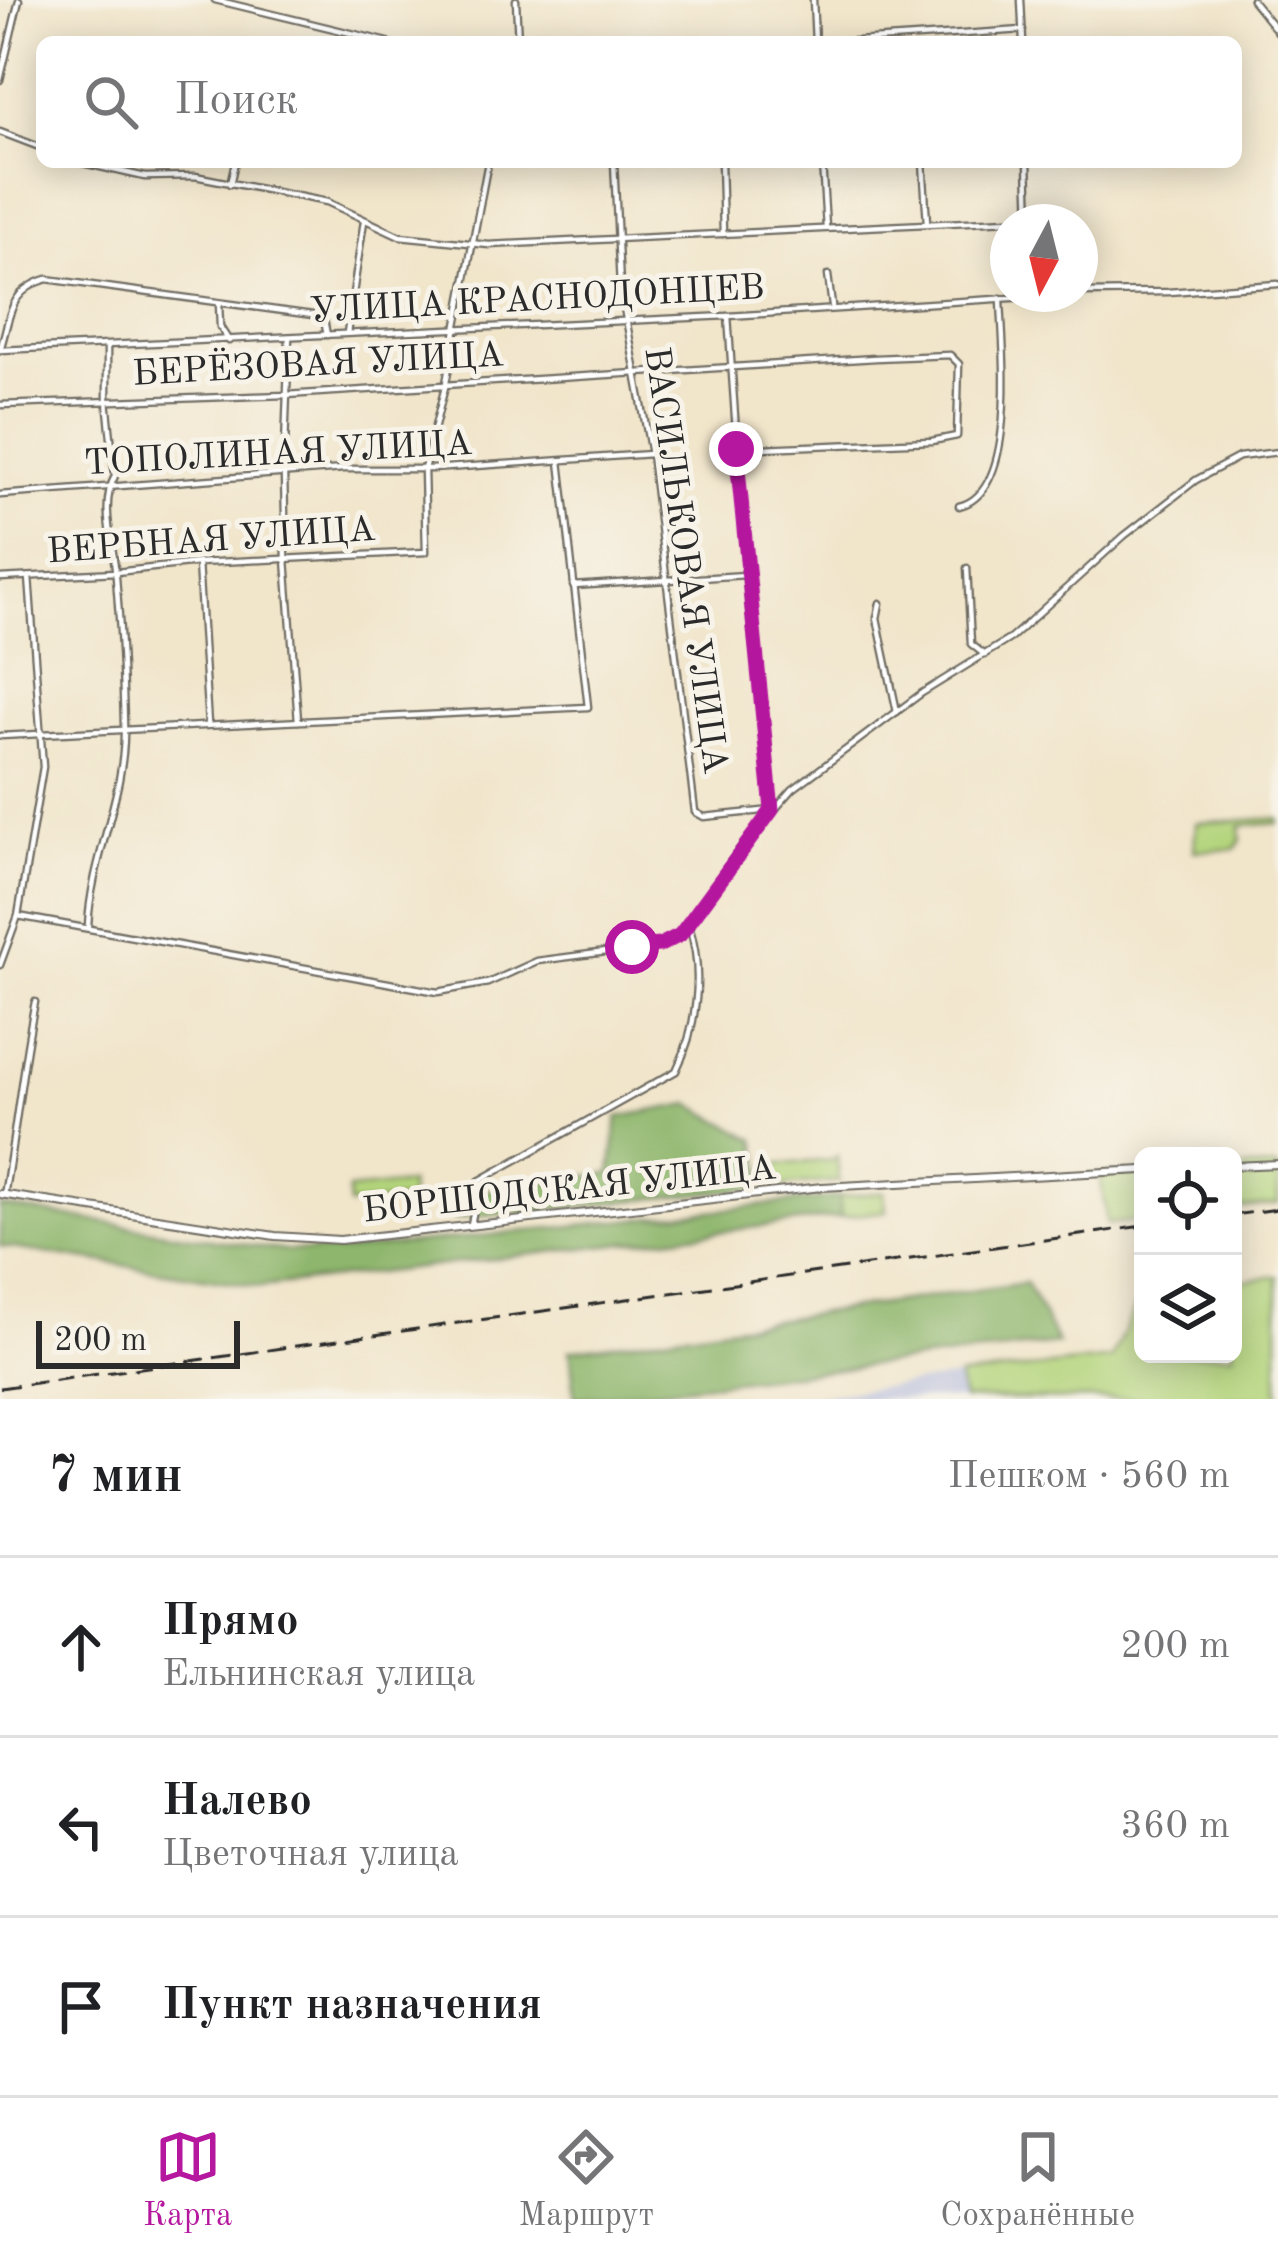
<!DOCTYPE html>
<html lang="ru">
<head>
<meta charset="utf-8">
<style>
  body { margin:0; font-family:"Old Standard TT",serif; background:#f2f2f2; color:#202124 }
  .controls { position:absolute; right:36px; bottom:36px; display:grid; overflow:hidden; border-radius:18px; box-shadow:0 6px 30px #0003 }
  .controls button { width:108px; height:108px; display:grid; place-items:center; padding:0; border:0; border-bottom:3px solid #e0e0e0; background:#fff; color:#202124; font:60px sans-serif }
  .compass { position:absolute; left:990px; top:204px; width:108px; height:108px; border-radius:50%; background:#fff; box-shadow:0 6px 30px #0003; rotate:187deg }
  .scale { position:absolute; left:36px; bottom:30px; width:204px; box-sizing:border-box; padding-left:12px; border:6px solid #2b2b2b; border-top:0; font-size:33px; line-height:42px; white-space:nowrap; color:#2b2b2b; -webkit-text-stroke:9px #f7f3e8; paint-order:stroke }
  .stop { position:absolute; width:36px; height:36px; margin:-27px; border:9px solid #b5179e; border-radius:50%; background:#fff }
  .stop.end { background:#b5179e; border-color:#fff; box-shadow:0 3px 12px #0008 }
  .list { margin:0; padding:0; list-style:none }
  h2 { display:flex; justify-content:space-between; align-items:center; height:156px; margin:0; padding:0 48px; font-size:51px }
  h2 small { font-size:39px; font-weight:400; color:#757577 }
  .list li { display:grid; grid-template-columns:78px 1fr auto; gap:36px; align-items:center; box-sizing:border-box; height:180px; padding:0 48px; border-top:3px solid #e0e0e0 }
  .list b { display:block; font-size:45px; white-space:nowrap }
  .list p { margin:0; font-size:39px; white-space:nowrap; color:#757577 }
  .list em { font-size:39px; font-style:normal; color:#757577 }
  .icon { flex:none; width:66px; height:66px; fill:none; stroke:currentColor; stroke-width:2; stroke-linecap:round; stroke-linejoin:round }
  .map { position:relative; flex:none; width:1278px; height:1399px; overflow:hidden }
  .search { position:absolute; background:#fff; box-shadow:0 6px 30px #0003; left:36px; right:36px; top:36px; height:132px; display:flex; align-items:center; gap:30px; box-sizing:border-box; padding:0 42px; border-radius:18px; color:#757577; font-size:45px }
  .sheet { height:696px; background:#fff }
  nav { display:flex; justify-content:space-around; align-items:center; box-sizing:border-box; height:168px; border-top:3px solid #e0e0e0; background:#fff; font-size:33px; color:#757577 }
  nav a { display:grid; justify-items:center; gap:6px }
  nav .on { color:#b5179e }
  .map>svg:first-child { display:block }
  .industrial { fill:#bdc3de }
  .green { fill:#b3d47c; stroke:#6f8054; stroke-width:3 }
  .forest { fill:#8eb66c; stroke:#5c704c; stroke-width:3 }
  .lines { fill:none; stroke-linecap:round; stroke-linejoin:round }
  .minor-casing { stroke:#706c63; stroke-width:9 }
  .tertiary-casing { stroke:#706c63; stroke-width:10 }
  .minor { stroke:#fff; stroke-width:4.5 }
  .tertiary { stroke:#fff; stroke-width:6 }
  .rail { stroke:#2b2b2b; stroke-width:3; stroke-dasharray:18 9; stroke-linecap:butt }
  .route { stroke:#b5179e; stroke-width:15 }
  .labels { text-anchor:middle; stroke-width:10; stroke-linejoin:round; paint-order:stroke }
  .street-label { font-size:36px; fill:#2b2b2b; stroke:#f7f3e8 }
</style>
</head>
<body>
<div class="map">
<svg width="1278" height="1399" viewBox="0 0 1278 1399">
  <rect width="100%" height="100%" fill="#f7f3e8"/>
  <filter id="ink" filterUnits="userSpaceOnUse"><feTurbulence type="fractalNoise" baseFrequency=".00833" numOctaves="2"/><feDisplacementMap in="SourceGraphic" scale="24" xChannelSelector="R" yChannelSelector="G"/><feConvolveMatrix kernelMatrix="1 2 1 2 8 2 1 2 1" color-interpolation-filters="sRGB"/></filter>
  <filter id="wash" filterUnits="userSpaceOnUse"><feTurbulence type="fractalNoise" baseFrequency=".004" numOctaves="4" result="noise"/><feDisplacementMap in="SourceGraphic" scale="48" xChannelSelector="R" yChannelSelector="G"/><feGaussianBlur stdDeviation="2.7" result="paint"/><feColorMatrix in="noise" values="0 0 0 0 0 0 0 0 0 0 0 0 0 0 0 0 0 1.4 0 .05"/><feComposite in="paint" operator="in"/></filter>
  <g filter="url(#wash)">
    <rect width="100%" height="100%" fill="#f1e5ca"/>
    <!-- industrial -->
    <path class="industrial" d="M 958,1377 L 963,1399 L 788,1399 Z"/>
    <!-- green -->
    <g class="green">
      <path d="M 1278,818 L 1278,823 L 1240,826 L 1241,840 L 1235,849 L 1194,851 L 1196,823 Z"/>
      <path d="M 837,1156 L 839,1181 L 772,1187 L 768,1165 L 833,1160 Z"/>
      <path d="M 1278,1167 L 1278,1204 L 1233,1209 L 1233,1169 Z"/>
      <path d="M 1143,1173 L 1143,1220 L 1107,1224 L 1100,1174 Z"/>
      <path d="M 409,1184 L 410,1199 L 349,1205 L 348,1190 Z"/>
      <path d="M 884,1192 L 886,1211 L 841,1217 L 839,1197 Z"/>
      <path d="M 1278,1276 L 1278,1399 L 963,1399 L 958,1377 L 1111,1359 L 1142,1294 L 1143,1354 L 1233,1354 L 1233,1282 Z"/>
    </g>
    <!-- forest -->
    <g class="forest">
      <path d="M 690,1104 L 756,1140 L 765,1187 L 454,1219 L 451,1195 L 611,1173 L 618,1117 Z"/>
      <path d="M 839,1197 L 841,1217 L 260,1287 L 0,1246 L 0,1206 L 280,1250 L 342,1251 Z"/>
      <path d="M 1026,1283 L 1058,1344 L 575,1399 L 570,1350 Z"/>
    </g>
  </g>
  <g filter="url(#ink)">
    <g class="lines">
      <!-- minor casing -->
      <g class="minor-casing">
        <g id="minor">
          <path d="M 215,0 L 388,42"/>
          <path d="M 516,0 L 518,42"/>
          <path d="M 813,0 L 815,42"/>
          <path d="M 1021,0 L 1023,42"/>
          <path d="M 1252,0 L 1278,32"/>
          <path d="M 842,42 L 1023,30"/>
          <path d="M 0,80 L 19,0"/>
          <path d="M 0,132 L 42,148"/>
          <path d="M 78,162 L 145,177 L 195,176 L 327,202 L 400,236 L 489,245 L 1030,219"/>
          <path d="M 614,162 L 620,286 L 651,454 L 695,812 L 704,817 L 772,810 L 746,575 L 728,316"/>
          <path d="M 721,162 L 723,234"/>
          <path d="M 822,162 L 826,228"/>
          <path d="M 923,162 L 927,223"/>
          <path d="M 1028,162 L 1030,222"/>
          <path d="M 230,184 L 235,162"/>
          <path d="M 828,275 L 832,306"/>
          <path d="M 1080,293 L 1168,292 L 1278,284"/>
          <path d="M 219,303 L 220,327 L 229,341"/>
          <path d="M 347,333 L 364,221"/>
          <path d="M 289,337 L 284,474 L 286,559 L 298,721"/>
          <path d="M 0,350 L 728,316 L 1076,294"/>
          <path d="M 0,350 C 11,315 8,291 47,279 L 320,316 L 324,320 L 327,335"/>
          <path d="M 0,405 L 286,395 L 875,358 L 950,355 L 959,364 L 957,436 L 932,441 L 736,449"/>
          <path d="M 0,495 L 344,469 L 432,469 L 651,454"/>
          <path d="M 959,506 C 1020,492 1002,345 1001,298"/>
          <path d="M 198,563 L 208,725"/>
          <path d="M 967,568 L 971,644 L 985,655"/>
          <path d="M 0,578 L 116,572 L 198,563 L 426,552 L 424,469 L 446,383 L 488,162"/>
          <path d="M 573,586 L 746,575"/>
          <path d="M 880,603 L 877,618 L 897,712"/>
          <path d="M 0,736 L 588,707 L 560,461"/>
          <path d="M 18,916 L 438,992 L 488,983 L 537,961 L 660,945 L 680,935 L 740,849 L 793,789 L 922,693 L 1011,638 L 1124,536 L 1196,480 L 1239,457 L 1278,452"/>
          <path d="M 88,926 C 91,858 126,794 124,726 C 123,676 120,626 116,577 C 114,545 99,505 115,476 L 107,400 L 107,347"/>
          <path d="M 0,965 L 18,916 L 43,767 L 29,577"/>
          <path d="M 4,1195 C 16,1130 22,1066 35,1002"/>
          <path d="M 471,1225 L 479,1181 L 676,1071 C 697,1029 704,971 689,926"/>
        </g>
      </g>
      <!-- tertiary casing -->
      <g class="tertiary-casing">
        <g id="tertiary">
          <path d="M 1233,1166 L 1278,1164"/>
          <path d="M 0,1194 L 275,1236 L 340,1240 L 822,1187 L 1143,1170"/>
        </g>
      </g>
      <!-- minor -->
      <use href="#minor" class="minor"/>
      <!-- tertiary -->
      <use href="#tertiary" class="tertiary"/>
      <!-- rail -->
      <g class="rail">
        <path d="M 1233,1215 L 1278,1209"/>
        <path d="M 0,1388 L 1143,1226"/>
      </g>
    </g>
  </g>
  <g class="lines" filter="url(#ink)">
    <!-- route -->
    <path class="route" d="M 632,947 L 660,945 L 680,935 L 772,810 L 736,449"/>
  </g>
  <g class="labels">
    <!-- street labels -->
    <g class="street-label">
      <text transform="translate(537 297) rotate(-3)" y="13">УЛИЦА КРАСНОДОНЦЕВ</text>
      <text transform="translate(318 362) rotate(-3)" y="13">БЕРЁЗОВАЯ УЛИЦА</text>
      <text transform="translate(278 451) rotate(-3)" y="13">ТОПОЛИНАЯ УЛИЦА</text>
      <text transform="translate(211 538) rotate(-4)" y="13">ВЕРБНАЯ УЛИЦА</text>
      <text transform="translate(688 560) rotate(82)" y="13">ВАСИЛЬКОВАЯ УЛИЦА</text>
      <text transform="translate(569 1187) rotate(-6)" y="13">БОРШОДСКАЯ УЛИЦА</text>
    </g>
  </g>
</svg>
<div class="controls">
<button><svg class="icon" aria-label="locate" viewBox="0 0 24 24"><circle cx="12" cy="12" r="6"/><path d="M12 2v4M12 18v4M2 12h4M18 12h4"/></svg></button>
<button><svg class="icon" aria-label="layers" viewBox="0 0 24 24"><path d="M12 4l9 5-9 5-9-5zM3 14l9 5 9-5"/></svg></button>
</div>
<svg class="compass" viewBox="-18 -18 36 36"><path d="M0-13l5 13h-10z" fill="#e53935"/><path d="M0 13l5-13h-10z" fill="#757577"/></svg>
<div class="scale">200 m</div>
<div class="stop" style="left:632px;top:947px"></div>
<div class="stop end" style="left:736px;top:449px"></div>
<div class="search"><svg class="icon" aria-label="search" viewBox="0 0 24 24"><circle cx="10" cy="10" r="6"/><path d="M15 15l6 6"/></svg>Поиск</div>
</div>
<section class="sheet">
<h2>7 мин<small>Пешком · 560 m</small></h2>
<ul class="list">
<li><svg class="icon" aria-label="ahead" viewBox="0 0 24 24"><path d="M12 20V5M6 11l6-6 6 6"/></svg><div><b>Прямо</b><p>Ельнинская улица</p></div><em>200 m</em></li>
<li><svg class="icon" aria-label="left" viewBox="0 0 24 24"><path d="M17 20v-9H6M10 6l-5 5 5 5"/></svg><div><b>Налево</b><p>Цветочная улица</p></div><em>360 m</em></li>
<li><svg class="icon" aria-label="arrive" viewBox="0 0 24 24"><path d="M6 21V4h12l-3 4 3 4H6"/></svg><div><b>Пункт назначения</b></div></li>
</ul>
</section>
<nav>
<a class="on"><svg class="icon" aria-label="map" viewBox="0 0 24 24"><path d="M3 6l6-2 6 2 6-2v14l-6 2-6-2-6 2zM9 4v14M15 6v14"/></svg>Карта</a>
<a><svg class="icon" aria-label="directions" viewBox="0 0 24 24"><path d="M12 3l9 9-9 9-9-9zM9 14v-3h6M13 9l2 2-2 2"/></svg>Маршрут</a>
<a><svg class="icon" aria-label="saved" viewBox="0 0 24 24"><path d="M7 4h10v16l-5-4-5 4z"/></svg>Сохранённые</a>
</nav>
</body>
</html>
